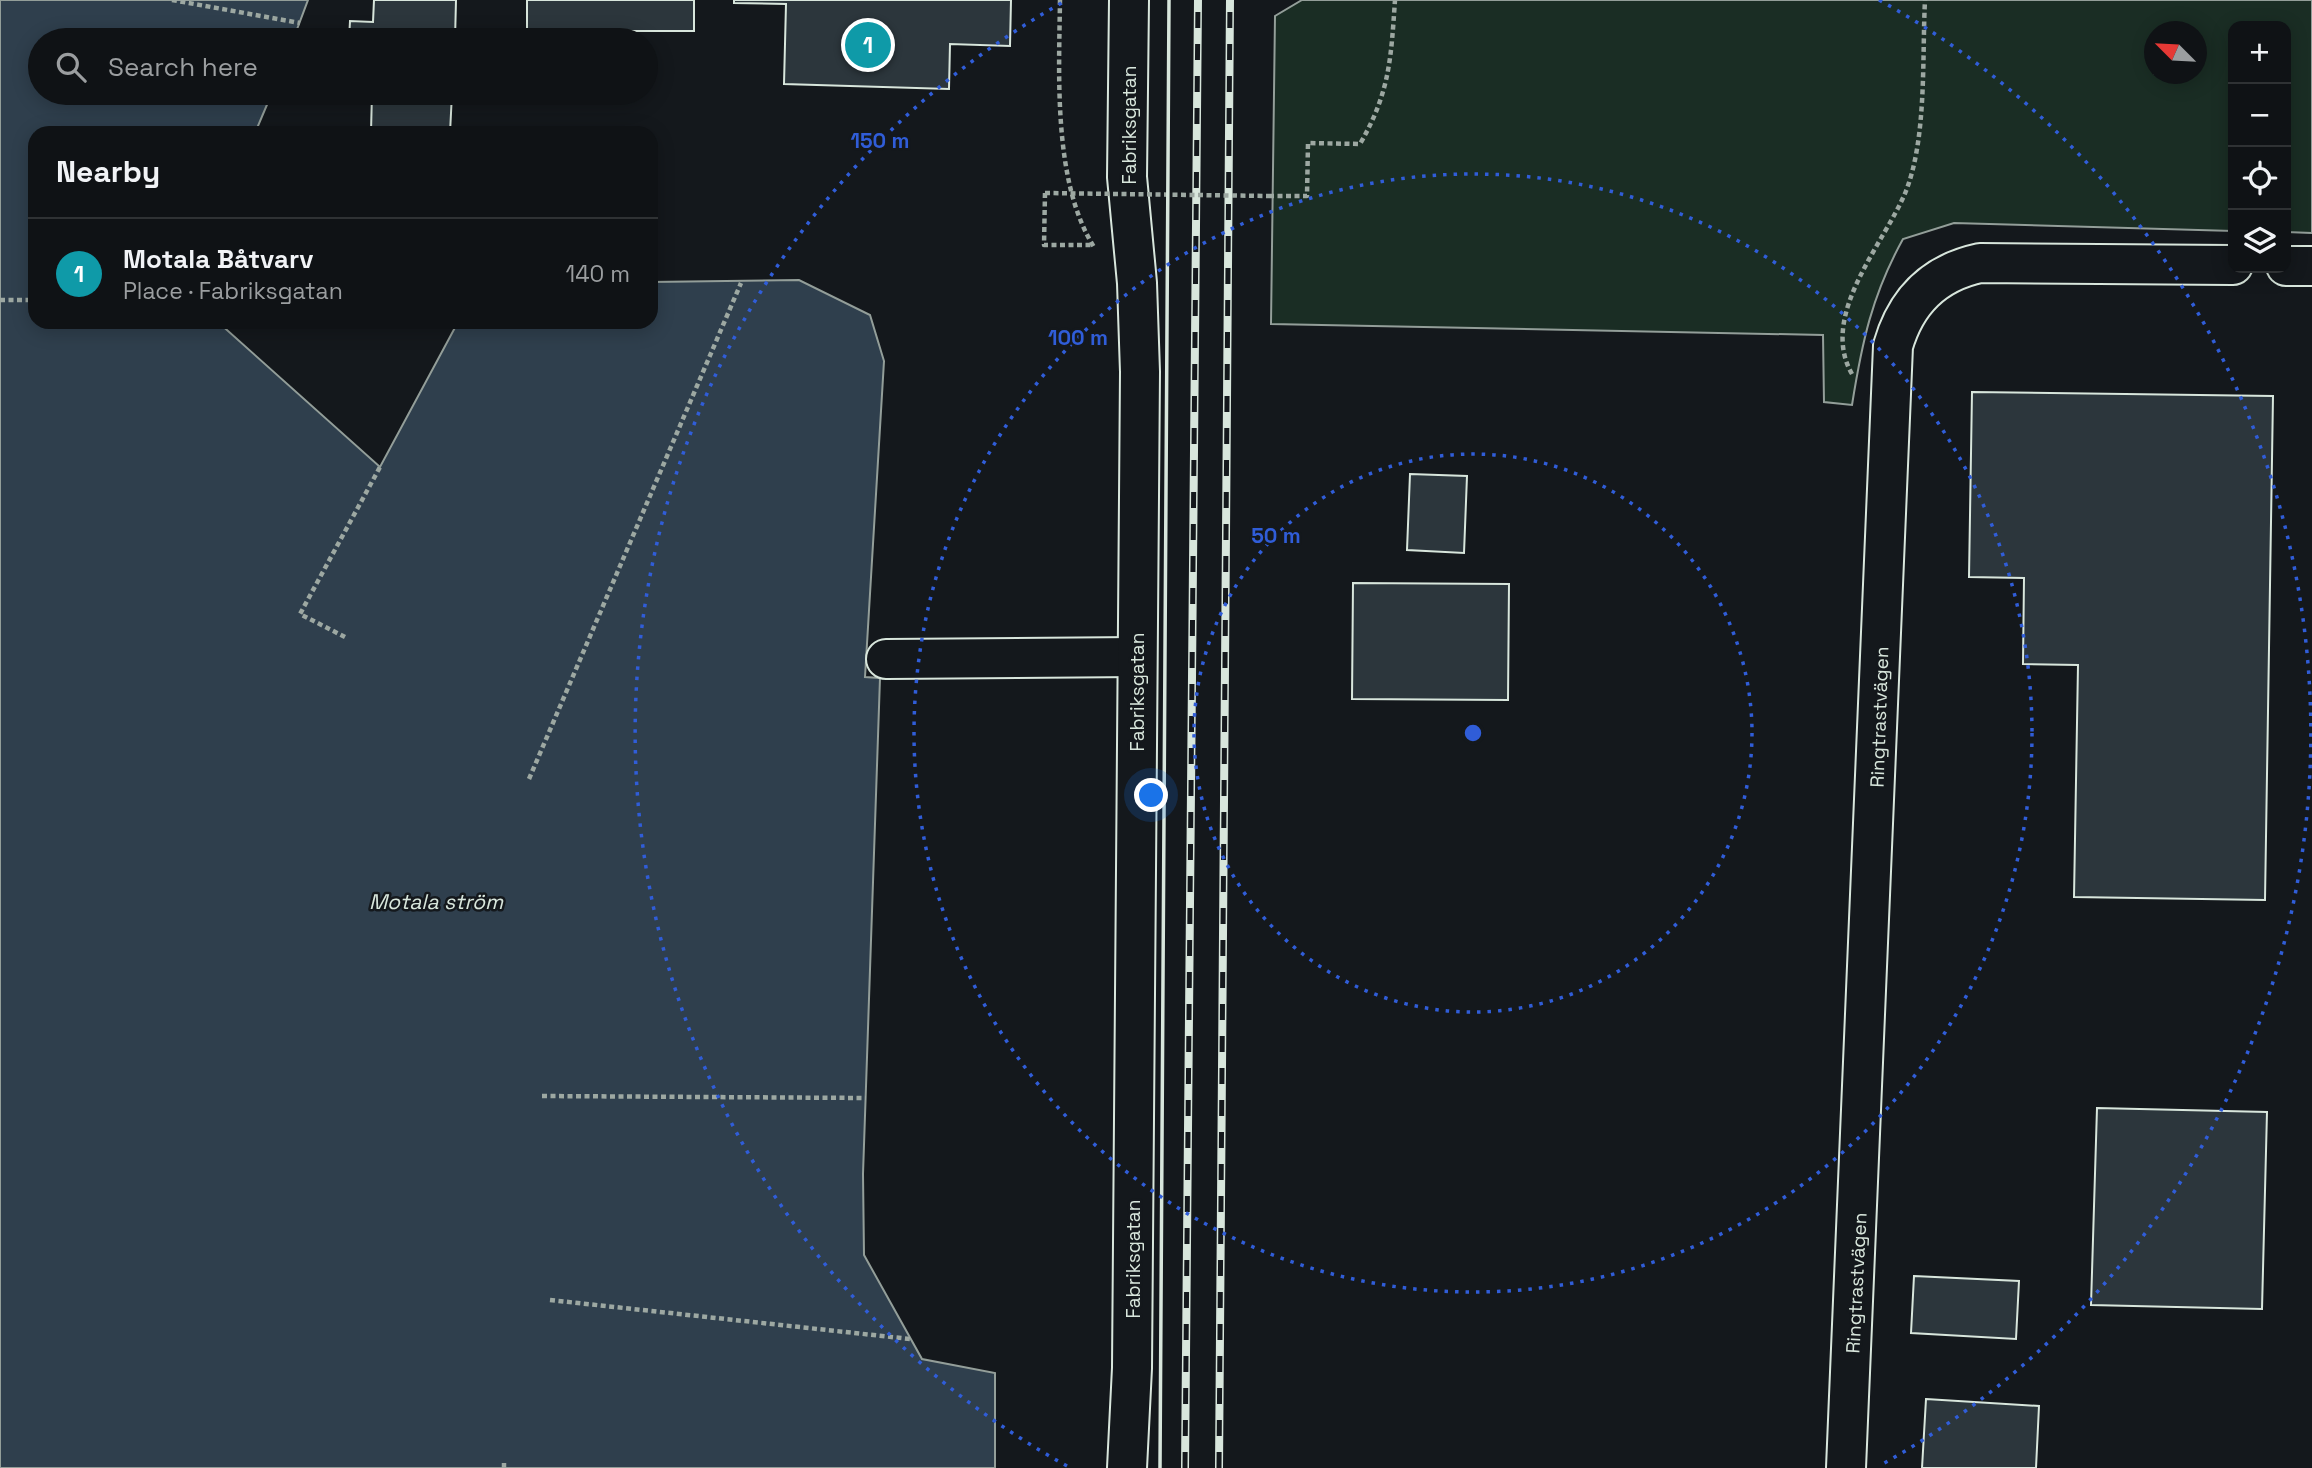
<!DOCTYPE html>
<html lang="en">
<head>
<meta charset="utf-8">
<style>
  body { margin:0; font-family:"Space Grotesk",sans-serif; background:#1d2022; color:#f1f3f6 }
  .controls { position:absolute; right:21px; top:21px; display:grid; overflow:hidden; border-radius:14px; box-shadow:0 4px 18px #0003 }
  .controls button { width:63px; height:63px; display:grid; place-items:center; padding:0; border:0; border-bottom:2px solid #2f3234; background:#0f1215; color:#f1f3f6; font:35px sans-serif }
  .compass { position:absolute; left:2144px; top:21px; width:63px; height:63px; border-radius:50%; background:#0f1215; box-shadow:0 4px 18px #0003; rotate:294deg }
  .you { position:absolute; left:1152px; top:796px; width:24px; height:24px; margin:-18px; border:5px solid #fff; border-radius:50%; background:#1a73e8; box-shadow:0 0 0 10px #1a73e833 }
  .badge { display:grid; place-items:center; width:46px; height:46px; border-radius:50%; background:#ffb74d; color:#fff; font-size:23px; font-weight:700 }
  .pin { position:absolute; translate:-50% -50%; border:4px solid #fff; box-shadow:0 2px 7px #0006 }
  .list { margin:0; padding:0; list-style:none }
  h2 { display:flex; justify-content:space-between; align-items:center; height:91px; margin:0; padding:0 28px; font-size:30px }
  h2 small { font-size:23px; font-weight:400; color:#9b9ea0 }
  .list li { display:grid; grid-template-columns:46px 1fr auto; gap:21px; align-items:center; box-sizing:border-box; height:112px; padding:0 28px; border-top:2px solid #2f3234 }
  .list b { display:block; font-size:26px; white-space:nowrap }
  .list p { margin:0; font-size:23px; white-space:nowrap; color:#9b9ea0 }
  .list em { font-size:23px; font-style:normal; color:#9b9ea0 }
  .icon { flex:none; width:38px; height:38px; fill:none; stroke:currentColor; stroke-width:2; stroke-linecap:round; stroke-linejoin:round }
  .map { position:relative; flex:none; width:2312px; height:1468px; overflow:hidden }
  .search { position:absolute; background:#0f1215; box-shadow:0 4px 18px #0003; left:28px; top:28px; width:630px; height:77px; display:flex; align-items:center; gap:18px; box-sizing:border-box; padding:0 24px; border-radius:38px; color:#9b9ea0; font-size:26px }
  .panel { position:absolute; background:#0f1215; box-shadow:0 4px 18px #0003; left:28px; top:126px; width:630px; height:203px; border-radius:21px }
  .map>svg:first-child { display:block }
  .green { fill:#1a2d24; stroke:#939e99; stroke-width:2; fill-rule:evenodd }
  .water { fill:#2f3f4d; stroke:#939e99; stroke-width:2 }
  .building { fill:#2c363c; stroke:#d8e6dc; stroke-width:2 }
  .lines { fill:none; stroke-linecap:round; stroke-linejoin:round }
  .minor-casing { stroke:#d8e6dc; stroke-width:42 }
  .path { stroke:#9da8a2; stroke-width:4.5; stroke-dasharray:5 3.5; stroke-linecap:butt }
  .minor { stroke:#14181c; stroke-width:38 }
  .rail-casing { stroke:#d8e6dc; stroke-width:8 }
  .rail { stroke:#14181c; stroke-width:5; stroke-dasharray:16; stroke-linecap:butt }
  .path-bridge { stroke:#9da8a2; stroke-width:4.5; stroke-dasharray:5 3.5; stroke-linecap:butt }
  .wall { stroke:#d8e6dc; stroke-width:3.5 }
  .ring { fill:none; stroke:#305dd8; stroke-width:3.5; stroke-dasharray:3.5 7 }
  .labels { text-anchor:middle; stroke-width:5; stroke-linejoin:round; paint-order:stroke }
  .street-label { font-size:19px; fill:#d8e6dc; stroke:#14181c }
  .water-label { font-size:21px; font-style:italic; fill:#d8e6dc; stroke:#14181c }
  .centre { fill:#305dd8; stroke:#14181c; stroke-width:3.5 }
  .ring-label { font-size:21px; text-anchor:middle; font-weight:bold; fill:#305dd8; stroke:#14181c; stroke-width:5; stroke-linejoin:round; paint-order:stroke }
</style>
</head>
<body>
<div class="map">
<svg width="2312" height="1468" viewBox="0 0 2312 1468">
  <rect width="100%" height="100%" fill="#14181c"/>
  <!-- green -->
  <path class="green" d="M 1302,0 L 2312,0 L 2312,233 L 2286,232 L 2286,26 L 2233,26 L 2233,231 L 1954,223 L 1903,239 C 1872,295 1862,342 1852,405 L 1824,402 L 1823,335 L 1271,324 L 1275,16 ZM 2154,32 L 2196,32 L 2196,74 L 2154,74 Z"/>
  <!-- water -->
  <path class="water" d="M 0,0 L 308,0 L 293,40 L 40,40 L 40,93 L 272,93 L 255,133 L 35,133 L 35,322 L 218,322 L 380,467 L 458,322 L 651,322 L 651,282 L 799,280 L 870,315 L 884,361 L 865,677 L 880,678 L 863,1174 L 864,1255 L 922,1359 L 995,1373 L 995,1468 L 0,1468 Z"/>
  <!-- building -->
  <g class="building">
    <path d="M 374,0 L 456,0 L 455,40 L 349,40 L 350,21 L 373,22 Z"/>
    <rect x="527" y="0" width="167" height="31"/>
    <path d="M 734,0 L 1011,0 L 1010,46 L 950,44 L 949,89 L 784,84 L 786,4 L 734,3 Z"/>
    <path d="M 372,93 L 452,93 L 450,133 L 371,132 Z"/>
    <path d="M 1972,392 L 2273,396 L 2265,900 L 2074,897 L 2078,665 L 2023,664 L 2024,578 L 1969,577 Z"/>
    <path d="M 1410,474 L 1467,476 L 1464,553 L 1407,550 Z"/>
    <path d="M 1353,583 L 1509,584 L 1508,700 L 1352,699 Z"/>
    <path d="M 2097,1108 L 2267,1112 L 2262,1309 L 2091,1305 Z"/>
    <path d="M 1914,1276 L 2019,1281 L 2016,1339 L 1911,1333 Z"/>
    <path d="M 1926,1399 L 2039,1406 L 2036,1468 L 1922,1468 Z"/>
  </g>
  <g class="lines">
    <!-- minor casing -->
    <g class="minor-casing">
      <g id="minor">
        <path d="M 2286,266 L 2312,266"/>
        <path d="M 886,659 L 1137,657"/>
        <path d="M 1127,1468 L 1132,1368 L 1140,372 L 1137,283 L 1127,177 L 1129,0"/>
        <path d="M 1846,1468 L 1893,346 C 1906,301 1934,273 1980,263 L 2233,265"/>
      </g>
    </g>
    <!-- path -->
    <g class="path">
      <path d="M 172,0 L 300,23"/>
      <path d="M 1060,0 C 1059,75 1053,182 1094,247"/>
      <path d="M 1045,193 L 1044,245 L 1093,245"/>
      <path d="M 1269,196 L 1307,196 L 1308,143 L 1360,144 C 1390,92 1391,58 1395,0"/>
      <path d="M 0,300 L 35,300"/>
      <path d="M 1852,374 C 1818,315 1885,243 1906,191 C 1927,137 1922,58 1925,0"/>
      <path d="M 345,637 L 300,614 L 380,467"/>
      <path d="M 529,779 L 741,283"/>
      <path d="M 542,1096 L 866,1098"/>
      <path d="M 550,1300 L 910,1339"/>
      <path d="M 504,1468 L 504,1460"/>
    </g>
    <!-- minor -->
    <use href="#minor" class="minor"/>
    <!-- rail casing -->
    <g class="rail-casing">
      <g id="rail">
        <path d="M 1185,1468 L 1198,0"/>
        <path d="M 1219,1468 L 1230,0"/>
      </g>
    </g>
    <!-- rail -->
    <use href="#rail" class="rail"/>
    <!-- path-bridge -->
    <path class="path-bridge" d="M 1045,193 L 1269,196"/>
    <!-- wall -->
    <path class="wall" d="M 1160,1468 L 1169,0"/>
  </g>
  <!-- distance rings -->
  <g class="ring">
    <circle cx="1473" cy="733" r="279"/>
    <circle cx="1473" cy="733" r="559"/>
    <path d="M1067 1466A838 838 0 0 1 1067 0M1879 0A838 838 0 0 1 1879 1466"/>
  </g>
  <g class="labels">
    <!-- street labels -->
    <g class="street-label">
      <text transform="translate(1129 125) rotate(-90)" y="7">Fabriksgatan</text>
      <text transform="translate(1137 692) rotate(-90)" y="7">Fabriksgatan</text>
      <text transform="translate(1879 717) rotate(-88)" y="7">Ringtrastvägen</text>
      <text transform="translate(1133 1259) rotate(-90)" y="7">Fabriksgatan</text>
      <text transform="translate(1856 1283) rotate(-87)" y="7">Ringtrastvägen</text>
    </g>
    <!-- water labels -->
    <g class="water-label">
      <text x="436" y="909">Motala ström</text>
    </g>
  </g>
  <circle cx="1473" cy="733" r="10" class="centre"/>
  <g class="ring-label">
    <text x="880" y="148">150 m</text>
    <text x="1078" y="345">100 m</text>
    <text x="1276" y="543">50 m</text>
  </g>
</svg>
<div class="controls">
<button>+</button>
<button>−</button>
<button><svg class="icon" aria-label="locate" viewBox="0 0 24 24"><circle cx="12" cy="12" r="6"/><path d="M12 2v4M12 18v4M2 12h4M18 12h4"/></svg></button>
<button><svg class="icon" aria-label="layers" viewBox="0 0 24 24"><path d="M12 4l9 5-9 5-9-5zM3 14l9 5 9-5"/></svg></button>
</div>
<svg class="compass" viewBox="-18 -18 36 36"><path d="M0-13l5 13h-10z" fill="#e53935"/><path d="M0 13l5-13h-10z" fill="#9b9ea0"/></svg>
<div class="you"></div>
<div class="pin badge" style="left:868px;top:45px;background:#0f9aa8">1</div>
<div class="search"><svg class="icon" aria-label="search" viewBox="0 0 24 24"><circle cx="10" cy="10" r="6"/><path d="M15 15l6 6"/></svg>Search here</div>
<section class="panel">
<h2>Nearby<small></small></h2>
<ul class="list">
<li><span class="badge" style="background:#0f9aa8">1</span><div><b>Motala Båtvarv</b><p>Place · Fabriksgatan</p></div><em>140 m</em></li>
</ul>
</section>
</div>
</body>
</html>
